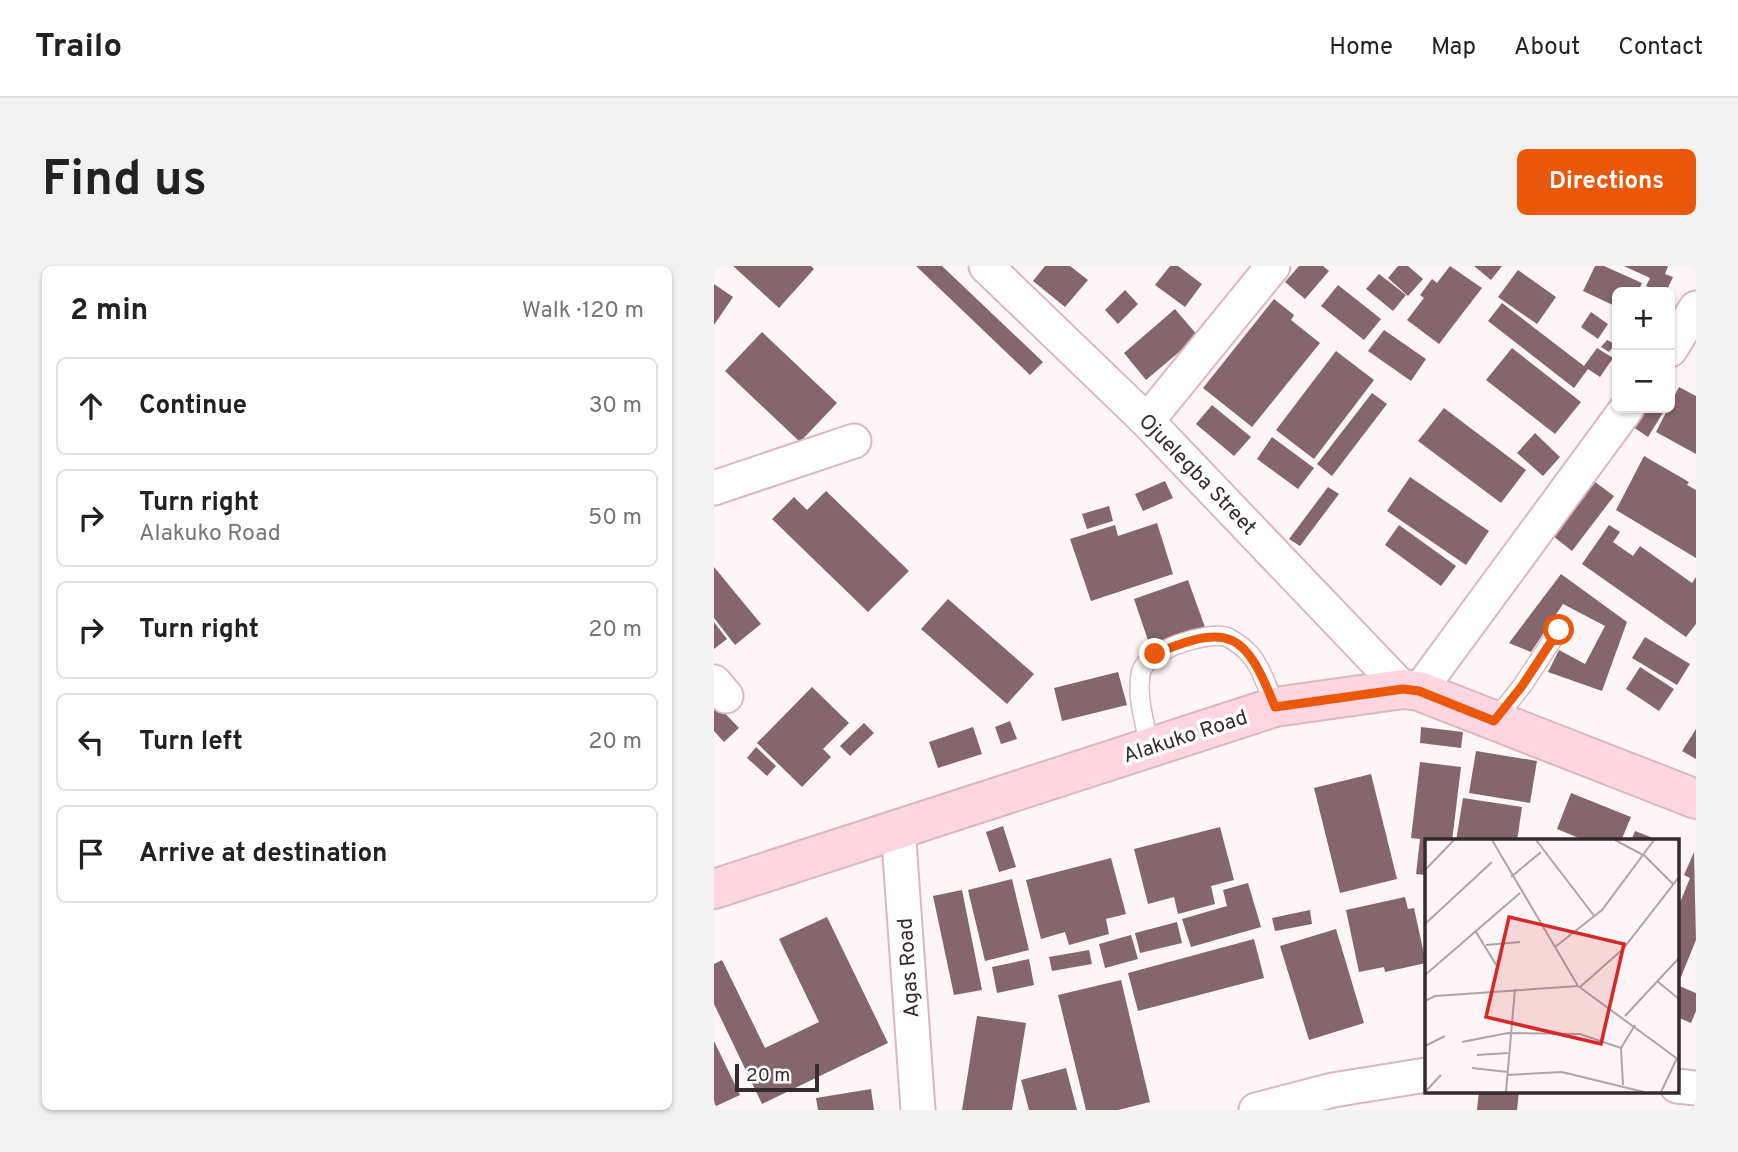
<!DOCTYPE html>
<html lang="en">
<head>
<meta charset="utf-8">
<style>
  body { margin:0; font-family:Overpass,sans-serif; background:#f2f2f2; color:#222 }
  .controls { position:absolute; right:21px; top:21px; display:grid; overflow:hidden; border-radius:10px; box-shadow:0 2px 5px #0004 }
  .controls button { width:63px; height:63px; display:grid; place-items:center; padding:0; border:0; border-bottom:2px solid #e0e0e0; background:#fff; color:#222; font:35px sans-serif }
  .scale { position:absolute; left:21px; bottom:18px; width:84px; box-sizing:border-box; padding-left:7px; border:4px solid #372a2c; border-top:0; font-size:19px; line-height:24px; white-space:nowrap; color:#372a2c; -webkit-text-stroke:5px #fff; paint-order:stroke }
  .stop { position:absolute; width:21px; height:21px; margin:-16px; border:5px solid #ea580c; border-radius:50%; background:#fff }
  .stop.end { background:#ea580c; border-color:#fff; box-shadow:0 2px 7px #0008 }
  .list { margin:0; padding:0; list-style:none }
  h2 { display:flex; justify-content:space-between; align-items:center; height:91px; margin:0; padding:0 28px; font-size:30px }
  h2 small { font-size:23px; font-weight:400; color:#767676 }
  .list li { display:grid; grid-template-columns:46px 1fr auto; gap:21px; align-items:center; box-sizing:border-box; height:98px; margin:0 14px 14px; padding:0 14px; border:2px solid #e0e0e0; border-radius:10px }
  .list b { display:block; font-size:26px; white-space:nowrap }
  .list p { margin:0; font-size:23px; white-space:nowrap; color:#767676 }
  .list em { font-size:23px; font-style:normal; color:#767676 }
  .icon { flex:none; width:38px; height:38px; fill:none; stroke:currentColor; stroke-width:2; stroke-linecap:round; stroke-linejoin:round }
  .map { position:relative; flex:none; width:982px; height:844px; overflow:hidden; border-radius:10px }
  header { display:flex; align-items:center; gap:42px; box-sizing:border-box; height:98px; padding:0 35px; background:#fff; border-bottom:2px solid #e0e0e0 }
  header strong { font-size:33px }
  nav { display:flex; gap:38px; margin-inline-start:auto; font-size:24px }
  .intro { display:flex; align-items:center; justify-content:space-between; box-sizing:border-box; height:168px; padding:0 42px }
  h1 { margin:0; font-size:49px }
  .button { padding:18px 32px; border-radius:10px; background:#ea580c; color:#fff; font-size:24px; font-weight:700 }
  main { display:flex; gap:42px; padding:0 42px }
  aside { flex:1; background:#fff; border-radius:10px; box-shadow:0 2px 5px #0004 }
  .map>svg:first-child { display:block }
  .building { fill:#84666c }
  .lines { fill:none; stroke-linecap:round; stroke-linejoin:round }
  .service-casing { stroke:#dab8be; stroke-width:21 }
  .minor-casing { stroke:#dab8be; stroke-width:37 }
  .secondary-casing { stroke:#dab8be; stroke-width:42 }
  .service { stroke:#fff; stroke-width:18 }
  .minor { stroke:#fff; stroke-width:33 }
  .secondary { stroke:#fed6e1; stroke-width:38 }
  .route { stroke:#ea580c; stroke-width:9 }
  .labels { text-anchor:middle; stroke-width:7; stroke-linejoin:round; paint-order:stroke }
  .street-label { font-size:21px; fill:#372a2c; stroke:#fff }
  .inset-road { fill:none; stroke:#aea4a6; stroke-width:2 }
  .view { fill:#d62828; fill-opacity:0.15; stroke:#d62828; stroke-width:3.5 }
  .inset-edge { fill:none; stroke:#372a2c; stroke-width:3.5 }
</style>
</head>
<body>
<header>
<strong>Trailo</strong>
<nav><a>Home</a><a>Map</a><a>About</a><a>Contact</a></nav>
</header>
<div class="intro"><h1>Find us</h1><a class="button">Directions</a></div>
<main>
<aside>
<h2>2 min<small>Walk · 120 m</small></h2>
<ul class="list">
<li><svg class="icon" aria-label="ahead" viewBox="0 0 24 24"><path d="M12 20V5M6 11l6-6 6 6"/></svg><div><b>Continue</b></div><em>30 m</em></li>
<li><svg class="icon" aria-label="right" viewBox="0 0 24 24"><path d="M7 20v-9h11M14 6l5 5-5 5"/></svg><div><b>Turn right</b><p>Alakuko Road</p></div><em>50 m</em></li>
<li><svg class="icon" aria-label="right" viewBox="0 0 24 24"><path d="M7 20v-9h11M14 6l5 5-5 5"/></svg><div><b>Turn right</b></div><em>20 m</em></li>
<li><svg class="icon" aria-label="left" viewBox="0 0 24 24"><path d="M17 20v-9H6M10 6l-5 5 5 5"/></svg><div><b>Turn left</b></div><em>20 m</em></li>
<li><svg class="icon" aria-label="arrive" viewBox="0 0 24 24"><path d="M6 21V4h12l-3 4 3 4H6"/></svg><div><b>Arrive at destination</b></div></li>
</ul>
</aside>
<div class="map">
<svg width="982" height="844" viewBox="0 0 982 844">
  <rect width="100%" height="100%" fill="#fdf5f7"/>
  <!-- building -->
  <g class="building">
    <path d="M 19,0 L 97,0 L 100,3 L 65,42 Z"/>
    <path d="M 202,0 L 228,0 L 329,96 L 316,109 Z"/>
    <path d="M 331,0 L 356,0 L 374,14 L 351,41 L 319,15 Z"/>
    <path d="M 456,0 L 464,0 L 488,18 L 471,41 L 441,19 Z"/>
    <path d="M 585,0 L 609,0 L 615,5 L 591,33 L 571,16 Z"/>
    <path d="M 684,0 L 694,0 L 709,13 L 694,30 L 674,12 Z"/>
    <path d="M 736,0 L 768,22 L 725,78 L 693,54 L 710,32 L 706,29 L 718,13 L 723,17 Z"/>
    <path d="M 760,0 L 788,0 L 777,14 Z"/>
    <path d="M 881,0 L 890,0 L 928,17 L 924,26 L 903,26 L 903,41 L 869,25 Z"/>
    <path d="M 910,0 L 954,0 L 951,8 L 959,11 L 952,26 L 945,26 L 932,20 L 936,12 Z"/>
    <path d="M 804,4 L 842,31 L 823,58 L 784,31 Z"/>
    <path d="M 665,8 L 692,29 L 679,45 L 652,23 Z"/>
    <path d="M 0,18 L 19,31 L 0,59 Z"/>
    <path d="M 624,19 L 667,53 L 650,74 L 607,40 Z"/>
    <path d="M 411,24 L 424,38 L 404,58 L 391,44 Z"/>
    <path d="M 560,33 L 580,49 L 577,54 L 606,77 L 538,161 L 489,122 Z"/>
    <path d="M 788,37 L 870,100 L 883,82 L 899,92 L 886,111 L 874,103 L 860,122 L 774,55 Z"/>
    <path d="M 461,43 L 484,70 L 432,114 L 410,87 Z"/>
    <path d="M 877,46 L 894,58 L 884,73 L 867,61 Z"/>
    <path d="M 670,64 L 712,93 L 697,115 L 654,85 Z"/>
    <path d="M 48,66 L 123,137 L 86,176 L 11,105 Z"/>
    <path d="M 893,74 L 901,78 L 895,86 L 887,81 Z"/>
    <path d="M 798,82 L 867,136 L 841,168 L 772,114 Z"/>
    <path d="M 622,85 L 660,114 L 600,193 L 562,164 Z"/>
    <path d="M 965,121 L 982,130 L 982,188 L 942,166 Z"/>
    <path d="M 658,127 L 673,138 L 618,210 L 603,198 Z"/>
    <path d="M 498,139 L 537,171 L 520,190 L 482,158 Z"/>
    <path d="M 730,142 L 812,204 L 787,237 L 704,175 Z"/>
    <path d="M 924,142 L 950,145 L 934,171 L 913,157 Z"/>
    <path d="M 821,167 L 846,191 L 829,210 L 803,187 Z"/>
    <path d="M 558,171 L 600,202 L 584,223 L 543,193 Z"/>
    <path d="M 930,190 L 975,216 L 973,219 L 982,224 L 982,292 L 902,244 Z"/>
    <path d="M 696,211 L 775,265 L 752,299 L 673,245 Z"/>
    <path d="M 451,215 L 459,232 L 429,245 L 421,228 Z"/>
    <path d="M 881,216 L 900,230 L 858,285 L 839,270 Z"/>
    <path d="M 614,221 L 625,228 L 586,280 L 575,273 Z"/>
    <path d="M 112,225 L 195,305 L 154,346 L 58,253 L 80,231 L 93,244 Z"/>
    <path d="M 395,240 L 399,255 L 373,263 L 368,248 Z"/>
    <path d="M 443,257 L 459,308 L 377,335 L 356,273 L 401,259 L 404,270 Z"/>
    <path d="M 685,259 L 742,300 L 727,320 L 671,279 Z"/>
    <path d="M 895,259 L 906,266 L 899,276 L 919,290 L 926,280 L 978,317 L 982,311 L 982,358 L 972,371 L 868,298 Z"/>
    <path d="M 0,301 L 47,358 L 21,379 L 0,352 Z"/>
    <path d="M 847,308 L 913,356 L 888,425 L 834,406 L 845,384 L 871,398 L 891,360 L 849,338 L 817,386 L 795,377 Z"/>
    <path d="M 474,314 L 492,364 L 437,383 L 420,333 Z"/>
    <path d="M 234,333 L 320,408 L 293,438 L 207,363 Z"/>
    <path d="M 0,356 L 13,373 L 0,383 Z"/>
    <path d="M 931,371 L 976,398 L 963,419 L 918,392 Z"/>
    <path d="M 926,401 L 960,423 L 945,445 L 912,423 Z"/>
    <path d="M 404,406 L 413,439 L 348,455 L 340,422 Z"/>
    <path d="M 98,421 L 135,457 L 109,483 L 117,491 L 88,521 L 43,477 Z"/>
    <path d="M 0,436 L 25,462 L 10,476 L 0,465 Z"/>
    <path d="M 296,455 L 303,473 L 287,478 L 281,461 Z"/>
    <path d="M 150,457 L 160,467 L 136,490 L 126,480 Z"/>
    <path d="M 259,461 L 268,488 L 224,502 L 215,476 Z"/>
    <path d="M 707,461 L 749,466 L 747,482 L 706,477 Z"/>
    <path d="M 982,463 L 982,493 L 968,485 Z"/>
    <path d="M 42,481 L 62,500 L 53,510 L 33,492 Z"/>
    <path d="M 762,485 L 823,495 L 816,537 L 755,527 Z"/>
    <path d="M 706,496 L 747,501 L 738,575 L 712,575 L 712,609 L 702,608 L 706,573 L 697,572 Z"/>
    <path d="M 657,508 L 683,613 L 626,627 L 600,522 Z"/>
    <path d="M 857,527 L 917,551 L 907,575 L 872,575 L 843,563 Z"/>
    <path d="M 749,532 L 808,541 L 803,575 L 742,575 Z"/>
    <path d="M 289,560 L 302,601 L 285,606 L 272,566 Z"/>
    <path d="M 506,561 L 520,614 L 497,620 L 501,638 L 464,648 L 460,631 L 434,638 L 420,583 Z"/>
    <path d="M 921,565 L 944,574 L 944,575 L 917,575 Z"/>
    <path d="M 980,586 L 982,674 L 967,711 L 963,710 L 963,644 L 976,612 L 970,609 Z"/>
    <path d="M 397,592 L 412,648 L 392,653 L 395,668 L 355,679 L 351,666 L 327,673 L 312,614 Z"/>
    <path d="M 298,613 L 315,684 L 271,695 L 254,624 Z"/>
    <path d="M 534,617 L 547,661 L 477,681 L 468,653 L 513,640 L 509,624 Z"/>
    <path d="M 248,624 L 268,724 L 240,729 L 219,630 Z"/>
    <path d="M 691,631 L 694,643 L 700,642 L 712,697 L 671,706 L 670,701 L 645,706 L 632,644 Z"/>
    <path d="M 596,644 L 598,658 L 561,665 L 558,652 Z"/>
    <path d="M 113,651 L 174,777 L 48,838 L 0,738 L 0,698 L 8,694 L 51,782 L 105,756 L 65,673 Z"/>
    <path d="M 463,656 L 468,677 L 426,687 L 421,667 Z"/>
    <path d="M 622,663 L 650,757 L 595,774 L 566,680 Z"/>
    <path d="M 417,669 L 424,693 L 391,702 L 385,678 Z"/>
    <path d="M 540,673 L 550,712 L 424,745 L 414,707 Z"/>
    <path d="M 375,684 L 378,698 L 338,705 L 335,691 Z"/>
    <path d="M 315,693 L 320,719 L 283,727 L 278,701 Z"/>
    <path d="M 407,714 L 436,836 L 404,844 L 372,844 L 344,729 Z"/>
    <path d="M 963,719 L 982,727 L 982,745 L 977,757 L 963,751 Z"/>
    <path d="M 263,750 L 312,757 L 298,844 L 248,844 Z"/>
    <path d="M 0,775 L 26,829 L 0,841 Z"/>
    <path d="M 352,802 L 363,844 L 315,844 L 307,814 Z"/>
    <path d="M 157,823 L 160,844 L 104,844 L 102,832 Z"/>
    <path d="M 765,825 L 805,825 L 803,844 L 763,844 Z"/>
  </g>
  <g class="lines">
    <!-- service casing -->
    <g class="service-casing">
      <g id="service">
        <path d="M 780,455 L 808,420 L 845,364"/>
        <path d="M 436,481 C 431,458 422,430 427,406 C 433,384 493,365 513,371 C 517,373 523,377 527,380 C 546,394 552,419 561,441"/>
      </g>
    </g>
    <!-- minor casing -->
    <g class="minor-casing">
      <g id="minor">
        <path d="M 272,0 L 433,155 L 689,423"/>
        <path d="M 956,84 L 982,42"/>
        <path d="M 433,155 L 559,0"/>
        <path d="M 0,222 L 140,175"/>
        <path d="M 0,416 L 12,430"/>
        <path d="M 705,425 L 913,142"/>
        <path d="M 184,561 L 204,844"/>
        <path d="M 963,820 L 982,822"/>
        <path d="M 542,844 L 619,824 L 712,809"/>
      </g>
    </g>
    <!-- secondary casing -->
    <g class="secondary-casing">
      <path id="secondary" d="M 0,623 L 561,441 L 689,423 L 705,425 L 982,533"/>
    </g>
    <!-- service -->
    <use href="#service" class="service"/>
    <!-- minor -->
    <use href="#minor" class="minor"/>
    <!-- secondary -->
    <use href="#secondary" class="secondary"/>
  </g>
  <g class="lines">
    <!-- route -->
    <path class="route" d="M 441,388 C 517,355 532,368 561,441 L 689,423 L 705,425 L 780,455 L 808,420 L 845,364"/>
  </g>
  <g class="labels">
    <!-- street labels -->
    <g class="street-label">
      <text transform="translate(484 208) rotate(46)" y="7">Ojuelegba Street</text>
      <text transform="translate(471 470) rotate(-18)" y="7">Alakuko Road</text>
      <text transform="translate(194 702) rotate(-94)" y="7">Agas Road</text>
    </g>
  </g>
  <!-- overview -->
  <g transform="translate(711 573)">
    <rect width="254" height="254" fill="#fdf5f7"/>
    <path class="inset-road" d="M 67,1 L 153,147M 111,1 L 170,78M 190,1 L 220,17 L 249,46M 0,31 L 29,1M 86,38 L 116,13M 0,85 L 67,23M 51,93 L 73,129M 61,106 L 95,103M 130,108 L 177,71 L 229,1M 0,136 L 95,54M 232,142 L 254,160M 155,148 L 198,110 L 254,38M 0,162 L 10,157 L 153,147 L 254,221M 200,177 L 254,119M 37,203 L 83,194 L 155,195 L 196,209 L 198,246M 0,207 L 20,197M 196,209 L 210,186M 52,216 L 83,214M 47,229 L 83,233M 82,236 L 137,233 L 219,253M 0,253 L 16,236M 81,253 L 90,150M 236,253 L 252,219"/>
    <path class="view" d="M 84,78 L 199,105 L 176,205 L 61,178 Z"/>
    <rect width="254" height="254" class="inset-edge"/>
  </g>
</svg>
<div class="controls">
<button>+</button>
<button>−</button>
</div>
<div class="scale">20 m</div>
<div class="stop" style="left:845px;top:364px"></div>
<div class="stop end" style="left:441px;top:388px"></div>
</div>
</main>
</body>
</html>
